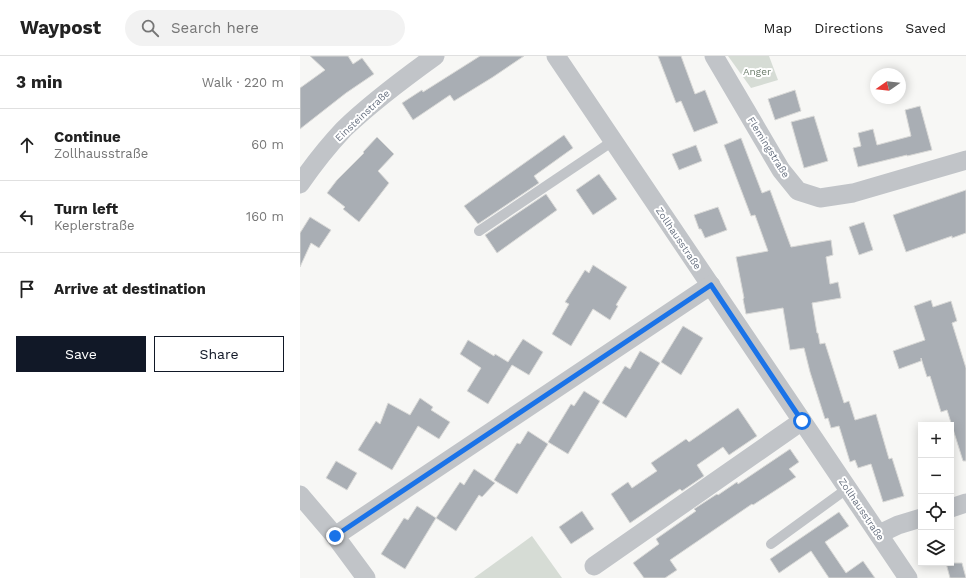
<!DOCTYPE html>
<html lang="en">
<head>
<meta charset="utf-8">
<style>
  body { margin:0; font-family:"Work Sans",sans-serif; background:#f2f2f2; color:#222 }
  .controls { position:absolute; right:12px; bottom:12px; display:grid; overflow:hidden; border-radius:0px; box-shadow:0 2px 10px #0003 }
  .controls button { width:36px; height:36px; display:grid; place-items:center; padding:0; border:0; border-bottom:1px solid #e0e0e0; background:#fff; color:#222; font:20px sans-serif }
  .compass { position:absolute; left:570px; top:12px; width:36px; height:36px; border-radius:50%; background:#fff; box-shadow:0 2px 10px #0003; rotate:256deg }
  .stop { position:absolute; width:12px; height:12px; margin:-9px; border:3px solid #1a73e8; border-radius:50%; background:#fff }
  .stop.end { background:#1a73e8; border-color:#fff; box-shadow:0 1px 4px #0008 }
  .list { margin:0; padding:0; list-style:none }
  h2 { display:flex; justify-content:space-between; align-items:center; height:52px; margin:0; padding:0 16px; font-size:17px }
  h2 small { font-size:13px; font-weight:400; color:#767676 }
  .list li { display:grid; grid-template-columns:26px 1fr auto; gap:12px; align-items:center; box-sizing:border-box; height:72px; padding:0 16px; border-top:1px solid #e0e0e0 }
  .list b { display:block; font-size:15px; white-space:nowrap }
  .list p { margin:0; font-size:13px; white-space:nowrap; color:#767676 }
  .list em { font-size:13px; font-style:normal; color:#767676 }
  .actions { display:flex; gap:8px; padding:12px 16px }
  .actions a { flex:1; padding:9px 0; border:1px solid #111827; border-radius:0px; text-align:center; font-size:14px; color:#111827 }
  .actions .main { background:#111827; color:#fff }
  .icon { flex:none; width:22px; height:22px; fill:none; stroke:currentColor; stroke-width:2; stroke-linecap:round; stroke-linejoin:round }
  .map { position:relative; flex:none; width:666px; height:522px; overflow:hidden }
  header { display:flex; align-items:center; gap:24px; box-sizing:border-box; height:56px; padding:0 20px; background:#fff; border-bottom:1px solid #e0e0e0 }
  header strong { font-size:19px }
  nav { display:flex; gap:22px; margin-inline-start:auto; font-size:14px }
  .search { width:280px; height:36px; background:#f2f2f2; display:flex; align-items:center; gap:10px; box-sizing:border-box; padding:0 14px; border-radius:22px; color:#767676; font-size:15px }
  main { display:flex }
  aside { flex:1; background:#fff }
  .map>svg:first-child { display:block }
  .green { fill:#d6dcd5 }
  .building { fill:#a9aeb4; stroke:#d9d9d7 }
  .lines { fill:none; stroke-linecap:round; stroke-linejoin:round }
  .lane { stroke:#c1c4c8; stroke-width:10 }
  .street { stroke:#c1c4c8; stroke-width:19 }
  .route { stroke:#1a73e8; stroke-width:5 }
  .labels { text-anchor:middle; stroke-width:4; stroke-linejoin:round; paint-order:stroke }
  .park-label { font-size:10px; fill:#687a68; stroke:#fff }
  .street-label { font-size:10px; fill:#6a7382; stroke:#fff }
</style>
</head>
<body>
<header>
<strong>Waypost</strong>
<div class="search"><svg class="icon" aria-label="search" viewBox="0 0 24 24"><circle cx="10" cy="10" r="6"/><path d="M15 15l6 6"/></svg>Search here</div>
<nav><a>Map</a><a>Directions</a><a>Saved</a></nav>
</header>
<main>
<aside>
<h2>3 min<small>Walk · 220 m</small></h2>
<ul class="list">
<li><svg class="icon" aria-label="ahead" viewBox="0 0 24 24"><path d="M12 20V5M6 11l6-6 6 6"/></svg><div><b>Continue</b><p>Zollhausstraße</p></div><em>60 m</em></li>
<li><svg class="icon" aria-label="left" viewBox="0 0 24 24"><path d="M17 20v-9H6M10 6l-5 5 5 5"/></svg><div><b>Turn left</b><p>Keplerstraße</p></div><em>160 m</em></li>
<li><svg class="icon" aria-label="arrive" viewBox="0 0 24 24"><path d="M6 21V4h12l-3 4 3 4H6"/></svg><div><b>Arrive at destination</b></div></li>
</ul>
<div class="actions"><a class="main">Save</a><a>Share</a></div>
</aside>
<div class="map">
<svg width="666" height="522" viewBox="0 0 666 522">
  <rect width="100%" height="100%" fill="#f7f7f5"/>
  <!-- green -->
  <g class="green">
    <path d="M 428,0 L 469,0 L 478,24 L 451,32 Z"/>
    <path d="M 232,480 L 262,522 L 174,522 Z"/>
  </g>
  <!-- building -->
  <g class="building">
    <path d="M 10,0 L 48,0 L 53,8 L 62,2 L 74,18 L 46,37 L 0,73 L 0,32 L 25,14 Z"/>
    <path d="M 180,0 L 224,0 L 193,21 L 154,45 L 150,39 L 113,64 L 102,47 L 122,34 L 123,36 Z"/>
    <path d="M 358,0 L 381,0 L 395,38 L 405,34 L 418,67 L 394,76 L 381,45 L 376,47 Z"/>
    <path d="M 495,34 L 501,55 L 475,64 L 468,43 Z"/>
    <path d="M 620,50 L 632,94 L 607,100 L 607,99 L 558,111 L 553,92 L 561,90 L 558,77 L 573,73 L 577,89 L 611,80 L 605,54 Z"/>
    <path d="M 514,60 L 528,105 L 504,112 L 491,66 Z"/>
    <path d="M 264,79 L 273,92 L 234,120 L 239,127 L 178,168 L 164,150 Z"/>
    <path d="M 77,81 L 94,98 L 78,115 L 89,127 L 59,166 L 43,153 L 45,151 L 27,137 L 37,124 L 64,97 L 63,96 Z"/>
    <path d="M 441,82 L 462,137 L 470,134 L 491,191 L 531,184 L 533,199 L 526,201 L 530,228 L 538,226 L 541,242 L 512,247 L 517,277 L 518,277 L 520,288 L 525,287 L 544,347 L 549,345 L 555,364 L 576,358 L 589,403 L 592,402 L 604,440 L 583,446 L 571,408 L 558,412 L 555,404 L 550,406 L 539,370 L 531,372 L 528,362 L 525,363 L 510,316 L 504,292 L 490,294 L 483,252 L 446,258 L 443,243 L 444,242 L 436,201 L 468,195 L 455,159 L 451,160 L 424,89 Z"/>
    <path d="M 396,89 L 402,105 L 379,114 L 372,98 Z"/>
    <path d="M 299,118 L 317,143 L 293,159 L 276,134 Z"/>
    <path d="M 666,134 L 666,177 L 652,182 L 652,180 L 606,196 L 593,159 Z"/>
    <path d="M 246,138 L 257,154 L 197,197 L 185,179 Z"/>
    <path d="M 418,151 L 427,174 L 405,182 L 401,173 L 399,173 L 394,159 Z"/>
    <path d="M 10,161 L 31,174 L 19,192 L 11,187 L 0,211 L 0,177 Z"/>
    <path d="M 564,166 L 573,194 L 559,199 L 549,171 Z"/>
    <path d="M 293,209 L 327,231 L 316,249 L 318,250 L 310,264 L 293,253 L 271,290 L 252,278 L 269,248 L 265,246 L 285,214 L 289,217 Z"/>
    <path d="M 631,244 L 633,251 L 651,245 L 657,265 L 652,267 L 666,312 L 666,405 L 663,405 L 647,354 L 641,356 L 630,320 L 627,321 L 621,302 L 621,305 L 599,313 L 593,295 L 625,284 L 614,250 Z"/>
    <path d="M 383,270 L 403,282 L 381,319 L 361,306 Z"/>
    <path d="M 223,283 L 243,296 L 229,319 L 212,309 L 188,348 L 167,335 L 181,312 L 160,298 L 168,284 L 194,300 L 195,298 L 208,306 Z"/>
    <path d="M 340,295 L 360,307 L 326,362 L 302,347 L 325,310 L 330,313 Z"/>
    <path d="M 284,335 L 300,345 L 268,398 L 248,386 L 271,348 L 274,350 Z"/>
    <path d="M 120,342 L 133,351 L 131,354 L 150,366 L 139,383 L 118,370 L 92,414 L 58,394 L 76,365 L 80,368 L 88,347 L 110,359 Z"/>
    <path d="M 438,352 L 457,380 L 429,399 L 423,391 L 397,409 L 404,420 L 382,435 L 380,433 L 330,467 L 311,438 L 328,426 L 332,432 L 357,415 L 351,407 L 386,383 L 389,386 Z"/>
    <path d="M 228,375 L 248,388 L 228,420 L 217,438 L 194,424 L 217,387 L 220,388 Z"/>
    <path d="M 490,393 L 499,406 L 489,413 L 496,421 L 453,449 L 452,448 L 370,504 L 377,514 L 365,522 L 344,522 L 333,507 L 359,488 L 356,483 L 396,455 L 394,453 L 417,438 L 418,439 L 437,426 L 438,428 Z"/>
    <path d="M 36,405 L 57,417 L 47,434 L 26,422 Z"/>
    <path d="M 174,413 L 195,427 L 182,441 L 179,439 L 156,475 L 136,462 L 160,426 L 164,429 Z"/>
    <path d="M 117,450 L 136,462 L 105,513 L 81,498 L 104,462 L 108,464 Z"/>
    <path d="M 282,455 L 294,473 L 271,488 L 259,471 Z"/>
    <path d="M 539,456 L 549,470 L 525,486 L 546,517 L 563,505 L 575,522 L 529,522 L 511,495 L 479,517 L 470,503 Z"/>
    <path d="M 646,507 L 662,507 L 666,522 L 650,522 Z"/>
  </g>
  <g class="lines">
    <!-- lane -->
    <g class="lane">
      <path d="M 179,175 L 313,85"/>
      <path d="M 471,488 L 548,432"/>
    </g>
    <!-- street -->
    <g class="street">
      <path d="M 256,0 C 374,174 491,348 608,522"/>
      <path d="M 414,0 L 481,114 L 498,135 L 520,142 L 553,137 L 666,104"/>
      <path d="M 0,128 C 13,109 28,90 44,73 C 72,46 103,23 135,0"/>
      <path d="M 0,439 L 35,480 L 66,522"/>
      <path d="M 651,452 L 666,447"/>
      <path d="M 579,478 L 598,469 L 621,462"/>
      <path d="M 35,480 L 411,229"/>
      <path d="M 294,510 L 502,365"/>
    </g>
  </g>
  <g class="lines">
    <!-- route -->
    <path class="route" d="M 35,480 L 411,229 L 502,365"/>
  </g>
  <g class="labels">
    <!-- park labels -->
    <g class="park-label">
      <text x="457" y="19">Anger</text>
    </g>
    <!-- street labels -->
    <g class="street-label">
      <text transform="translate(62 59) rotate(-43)" y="4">Einsteinstraße</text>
      <text transform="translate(469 91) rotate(58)" y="4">Flemingstraße</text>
      <text transform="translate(379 182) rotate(56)" y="4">Zollhausstraße</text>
      <text transform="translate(562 453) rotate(56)" y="4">Zollhausstraße</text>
    </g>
  </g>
</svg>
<div class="controls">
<button>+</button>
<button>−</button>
<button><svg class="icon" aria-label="locate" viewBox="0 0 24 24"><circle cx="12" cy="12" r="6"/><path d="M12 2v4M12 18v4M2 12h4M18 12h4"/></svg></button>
<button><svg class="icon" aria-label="layers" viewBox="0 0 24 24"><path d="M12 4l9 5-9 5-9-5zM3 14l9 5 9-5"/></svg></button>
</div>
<svg class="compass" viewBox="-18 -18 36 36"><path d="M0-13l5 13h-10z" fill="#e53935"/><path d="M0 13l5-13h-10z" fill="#767676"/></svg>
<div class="stop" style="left:502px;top:365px"></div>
<div class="stop end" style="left:35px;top:480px"></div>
</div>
</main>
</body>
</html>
